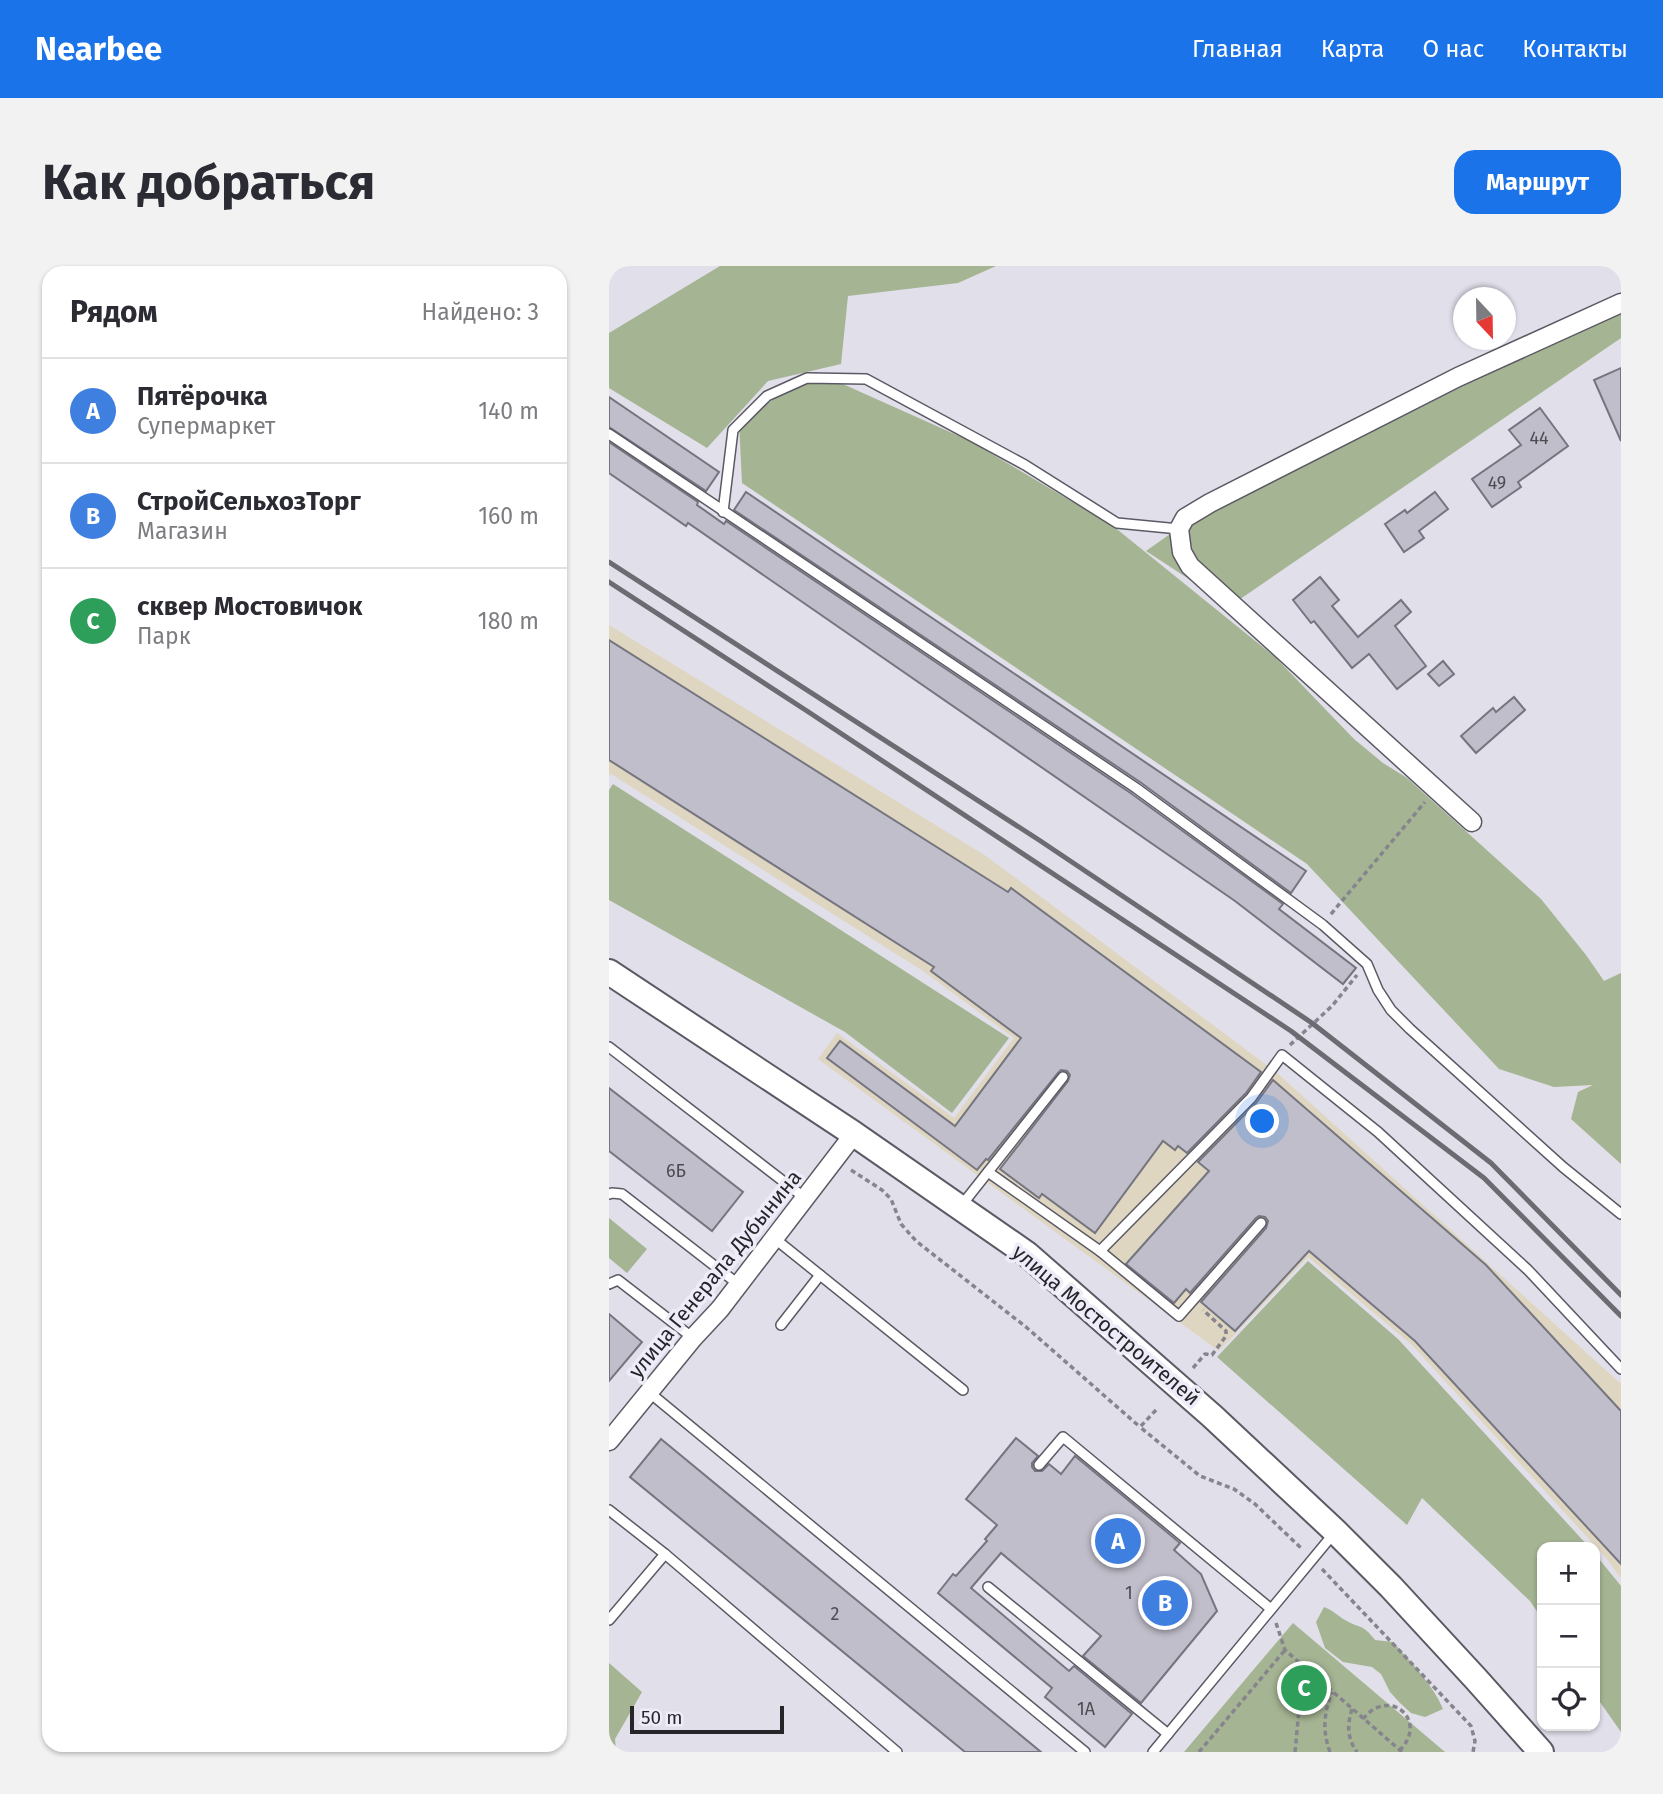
<!DOCTYPE html>
<html lang="ru">
<head>
<meta charset="utf-8">
<style>
  body { margin:0; font-family:"Fira Sans",sans-serif; background:#f2f2f3; color:#2b2b33 }
  .controls { position:absolute; right:21px; bottom:21px; display:grid; overflow:hidden; border-radius:14px; box-shadow:0 2px 5px #0004 }
  .controls button { width:63px; height:63px; display:grid; place-items:center; padding:0; border:0; border-bottom:2px solid #e1e1e2; background:#fff; color:#2b2b33; font:35px sans-serif }
  .compass { position:absolute; left:844px; top:21px; width:63px; height:63px; border-radius:50%; background:#fff; box-shadow:0 2px 5px #0004; rotate:158deg }
  .scale { position:absolute; left:21px; bottom:18px; width:154px; box-sizing:border-box; padding-left:7px; border:4px solid #26262a; border-top:0; font-size:19px; line-height:24px; white-space:nowrap; color:#26262a; -webkit-text-stroke:5px #edecf8; paint-order:stroke }
  .you { position:absolute; left:654px; top:856px; width:24px; height:24px; margin:-18px; border:5px solid #fff; border-radius:50%; background:#1a73e8; box-shadow:0 0 0 10px #1a73e833 }
  .badge { display:grid; place-items:center; width:46px; height:46px; border-radius:50%; background:#1a73e8; color:#fff; font-size:23px; font-weight:700 }
  .pin { position:absolute; translate:-50% -50%; border:4px solid #fff; box-shadow:0 2px 7px #0006 }
  .list { margin:0; padding:0; list-style:none }
  h2 { display:flex; justify-content:space-between; align-items:center; height:91px; margin:0; padding:0 28px; font-size:30px }
  h2 small { font-size:23px; font-weight:400; color:#7c7c81 }
  .list li { display:grid; grid-template-columns:46px 1fr auto; gap:21px; align-items:center; box-sizing:border-box; height:105px; padding:0 28px; border-top:2px solid #e1e1e2 }
  .list b { display:block; font-size:26px; white-space:nowrap }
  .list p { margin:0; font-size:23px; white-space:nowrap; color:#7c7c81 }
  .list em { font-size:23px; font-style:normal; color:#7c7c81 }
  .icon { flex:none; width:38px; height:38px; fill:none; stroke:currentColor; stroke-width:2; stroke-linecap:round; stroke-linejoin:round }
  .map { position:relative; flex:none; width:1012px; height:1486px; overflow:hidden; border-radius:21px }
  header { display:flex; align-items:center; gap:42px; box-sizing:border-box; height:98px; padding:0 35px; background:#1a73e8; color:#fff }
  header strong { font-size:33px }
  nav { display:flex; gap:38px; margin-inline-start:auto; font-size:24px }
  .intro { display:flex; align-items:center; justify-content:space-between; box-sizing:border-box; height:168px; padding:0 42px }
  h1 { margin:0; font-size:49px }
  .button { padding:18px 32px; border-radius:21px; background:#1a73e8; color:#fff; font-size:24px; font-weight:700 }
  main { display:flex; gap:42px; padding:0 42px }
  aside { flex:1; background:#fff; border-radius:21px; box-shadow:0 2px 5px #0004 }
  .map>svg:first-child { display:block }
  .industrial { fill:#dfd6c1 }
  .green { fill:#a5b493 }
  .building { fill:#bfbeca; stroke:#75757f; stroke-width:2 }
  .lines { fill:none; stroke-linecap:round; stroke-linejoin:round }
  .service-casing { stroke:#5b5a64; stroke-width:12 }
  .minor-casing { stroke:#5b5a64; stroke-width:21 }
  .secondary-casing { stroke:#5b5a64; stroke-width:28 }
  .path { stroke:#86858d; stroke-width:3.5; stroke-dasharray:5 3.5; stroke-linecap:butt }
  .service { stroke:#fff; stroke-width:9 }
  .minor { stroke:#fff; stroke-width:18 }
  .secondary { stroke:#fff; stroke-width:24 }
  .rail { stroke:#6b6b71; stroke-width:5 }
  .labels { text-anchor:middle; stroke-width:7; stroke-linejoin:round; paint-order:stroke }
  .number-label { font-size:18px; fill:#4c4c52 }
  .street-label { font-size:21px; fill:#26262a; stroke:#edecf8 }
</style>
</head>
<body>
<header>
<strong>Nearbee</strong>
<nav><a>Главная</a><a>Карта</a><a>О нас</a><a>Контакты</a></nav>
</header>
<div class="intro"><h1>Как добраться</h1><a class="button">Маршрут</a></div>
<main>
<aside>
<h2>Рядом<small>Найдено: 3</small></h2>
<ul class="list">
<li><span class="badge" style="background:#3f7fe0">A</span><div><b>Пятёрочка</b><p>Супермаркет</p></div><em>140 m</em></li>
<li><span class="badge" style="background:#3f7fe0">B</span><div><b>СтройСельхозТорг</b><p>Магазин</p></div><em>160 m</em></li>
<li><span class="badge" style="background:#2e9e5b">C</span><div><b>сквер Мостовичок</b><p>Парк</p></div><em>180 m</em></li>
</ul>
</aside>
<div class="map">
<svg width="1012" height="1486" viewBox="0 0 1012 1486">
  <rect width="100%" height="100%" fill="#e0dfea"/>
  <!-- industrial -->
  <path class="industrial" d="M 0,359 L 377,590 L 667,806 L 1012,1118 L 1012,1312 L 997,1292 L 804,1080 L 699,991 L 610,1085 L 209,793 L 228,767 L 345,852 L 405,772 L 314,705 L 2,508 L 0,510 Z"/>
  <!-- green -->
  <g class="green">
    <path d="M 111,0 L 387,0 L 349,17 L 239,30 L 232,98 L 159,115 L 98,182 L 0,122 L 0,67 Z"/>
    <path d="M 1012,33 L 1012,72 L 621,340 L 537,285 L 581,254 Z"/>
    <path d="M 207,106 L 361,175 L 504,260 L 666,391 L 745,473 L 774,497 L 798,512 L 932,633 L 977,689 L 995,715 L 1012,707 L 1012,898 L 962,853 L 969,826 L 984,819 L 945,821 L 890,803 L 698,598 L 133,217 L 130,156 Z"/>
    <path d="M 4,518 L 400,772 L 343,847 L 236,766 L 0,634 L 0,524 Z"/>
    <path d="M 0,952 L 38,983 L 18,1007 L 0,992 Z"/>
    <path d="M 699,995 L 789,1073 L 980,1281 L 933,1281 L 933,1353 L 921,1335 L 813,1232 L 798,1259 L 608,1091 Z"/>
    <path d="M 986,1288 L 1012,1320 L 1012,1466 L 986,1429 Z"/>
    <path d="M 715,1341 C 723,1344 728,1349 736,1354 C 751,1363 753,1357 766,1374 L 784,1376 C 803,1398 823,1417 834,1443 L 816,1451 L 802,1447 L 791,1437 L 781,1426 L 772,1408 L 763,1401 L 734,1396 L 716,1382 L 707,1356 Z"/>
    <path d="M 684,1357 L 836,1486 L 575,1486 Z"/>
    <path d="M 0,1397 L 33,1426 L 6,1473 L 7,1486 L 0,1486 Z"/>
  </g>
  <!-- building -->
  <g class="building">
    <path d="M 1012,102 L 1012,175 L 985,114 Z"/>
    <path d="M 0,131 L 110,206 L 97,225 L 0,161 Z"/>
    <path d="M 931,142 L 959,180 L 909,216 L 912,221 L 883,241 L 863,213 L 912,179 L 900,164 Z"/>
    <path d="M 0,176 L 89,236 L 88,239 L 115,258 L 117,255 L 523,528 L 674,638 L 670,643 L 747,702 L 734,718 L 626,635 L 79,257 L 77,260 L 0,207 Z"/>
    <path d="M 137,226 L 697,605 L 682,627 L 531,516 L 125,244 Z"/>
    <path d="M 826,226 L 839,243 L 810,265 L 815,272 L 795,286 L 776,258 L 796,244 L 798,247 Z"/>
    <path d="M 711,311 L 730,334 L 723,340 L 749,371 L 792,334 L 802,346 L 786,360 L 817,400 L 788,423 L 760,388 L 743,402 L 705,355 L 702,357 L 684,334 Z"/>
    <path d="M 0,374 L 399,626 L 402,622 L 652,806 L 637,827 L 578,887 L 569,880 L 566,884 L 554,875 L 486,967 L 433,928 L 430,932 L 391,903 L 459,815 L 461,809 L 458,805 L 452,804 L 449,807 L 379,894 L 377,893 L 368,904 L 218,792 L 231,775 L 346,860 L 412,772 L 322,705 L 325,701 L 0,494 Z"/>
    <path d="M 834,395 L 845,408 L 830,420 L 819,408 Z"/>
    <path d="M 905,431 L 916,444 L 867,487 L 852,470 L 884,442 L 887,446 Z"/>
    <path d="M 664,814 L 877,999 L 1012,1145 L 1012,1298 L 806,1075 L 700,985 L 626,1065 L 592,1036 L 657,962 L 659,955 L 656,951 L 650,950 L 647,952 L 581,1027 L 577,1023 L 565,1037 L 517,998 L 600,905 L 589,896 L 647,837 Z"/>
    <path d="M 0,822 L 134,926 L 103,965 L 0,885 Z"/>
    <path d="M 0,1048 L 33,1076 L 0,1115 Z"/>
    <path d="M 407,1172 L 429,1190 L 423,1197 L 423,1201 L 426,1205 L 433,1205 L 440,1198 L 452,1208 L 466,1190 L 571,1277 L 565,1284 L 592,1308 L 608,1345 L 532,1437 L 474,1390 L 492,1370 L 392,1287 L 362,1322 L 460,1405 L 465,1400 L 523,1448 L 496,1481 L 436,1431 L 443,1422 L 329,1327 L 344,1308 L 347,1310 L 378,1275 L 376,1273 L 388,1259 L 357,1233 Z"/>
    <path d="M 52,1173 L 432,1486 L 356,1486 L 21,1211 Z"/>
  </g>
  <g class="lines">
    <!-- service casing -->
    <g class="service-casing">
      <g id="service">
        <path d="M 0,168 L 527,522 L 714,659 L 758,698 L 769,724 L 782,744 L 801,763 L 954,901 L 1012,948"/>
        <path d="M 114,246 L 124,164 L 158,130 L 198,112 L 257,113 L 416,199 L 508,257 L 570,263"/>
        <path d="M 0,781 L 196,932"/>
        <path d="M 379,906 L 491,985 L 642,832 L 673,789 L 769,866 L 919,1004 L 1012,1103"/>
        <path d="M 0,928 L 3,927 L 13,928 L 129,1018"/>
        <path d="M 352,940 L 454,811"/>
        <path d="M 165,972 L 354,1124"/>
        <path d="M 491,985 L 570,1050 L 652,957"/>
        <path d="M 0,1018 L 9,1014 L 84,1072"/>
        <path d="M 172,1059 L 211,1009"/>
        <path d="M 41,1127 L 476,1486"/>
        <path d="M 430,1199 L 454,1171 L 662,1343"/>
        <path d="M 0,1244 L 56,1288 L 288,1486"/>
        <path d="M 379,1321 L 559,1468"/>
        <path d="M 0,1354 L 56,1288"/>
        <path d="M 544,1486 L 726,1266"/>
      </g>
    </g>
    <!-- minor casing -->
    <g class="minor-casing">
      <g id="minor">
        <path d="M 863,556 L 581,300 L 573,286 L 570,263 L 576,252 L 601,237 L 849,111 L 1012,37"/>
        <path d="M 0,1175 L 84,1072 L 111,1043 L 245,868"/>
      </g>
    </g>
    <!-- secondary casing -->
    <g class="secondary-casing">
      <path id="secondary" d="M 0,706 L 245,868 L 418,988 L 603,1150 L 726,1265 L 782,1321 L 867,1413 L 932,1486"/>
    </g>
    <!-- path -->
    <g class="path">
      <path d="M 722,648 L 816,536"/>
      <path d="M 681,779 L 723,740 L 748,709"/>
      <path d="M 242,904 L 273,924 L 282,933 L 292,958 L 307,975 L 417,1061 L 531,1161"/>
      <path d="M 584,1102 L 596,1088 L 603,1089 L 617,1070 L 617,1065 L 594,1044"/>
      <path d="M 547,1144 L 531,1161 L 591,1210 L 625,1223 L 646,1238 L 693,1283"/>
      <path d="M 713,1303 L 862,1460 L 866,1475 L 864,1486"/>
      <path d="M 667,1357 L 676,1384 L 793,1486"/>
      <path d="M 743,1443 C 738,1459 738,1472 748,1486"/>
      <path d="M 754,1453 C 780,1420 820,1454 791,1484"/>
      <path d="M 590,1486 L 676,1384"/>
      <path d="M 686,1486 L 694,1401"/>
      <path d="M 721,1486 C 713,1464 715,1447 723,1426"/>
    </g>
    <!-- service -->
    <use href="#service" class="service"/>
    <!-- minor -->
    <use href="#minor" class="minor"/>
    <!-- secondary -->
    <use href="#secondary" class="secondary"/>
    <!-- rail -->
    <g class="rail">
      <path d="M 0,296 L 430,574 L 703,757 L 882,897 L 1012,1029"/>
      <path d="M 0,316 L 198,445 L 682,765 L 875,912 L 1012,1050"/>
    </g>
  </g>
  <g class="labels">
    <!-- number labels -->
    <g class="number-label">
      <text x="930" y="178">44</text>
      <text x="888" y="223">49</text>
      <text x="67" y="911">6Б</text>
      <text x="520" y="1333">1</text>
      <text x="226" y="1354">2</text>
      <text x="477" y="1449">1А</text>
    </g>
    <!-- street labels -->
    <g class="street-label">
      <text transform="translate(106 1008) rotate(-51)" y="7">улица Генерала Дубынина</text>
      <text transform="translate(497 1059) rotate(40)" y="7">улица Мостостроителей</text>
    </g>
  </g>
</svg>
<div class="controls">
<button>+</button>
<button>−</button>
<button><svg class="icon" aria-label="locate" viewBox="0 0 24 24"><circle cx="12" cy="12" r="6"/><path d="M12 2v4M12 18v4M2 12h4M18 12h4"/></svg></button>
</div>
<svg class="compass" viewBox="-18 -18 36 36"><path d="M0-13l5 13h-10z" fill="#e53935"/><path d="M0 13l5-13h-10z" fill="#7c7c81"/></svg>
<div class="scale">50 m</div>
<div class="you"></div>
<div class="pin badge" style="left:509px;top:1275px;background:#3f7fe0">A</div>
<div class="pin badge" style="left:556px;top:1337px;background:#3f7fe0">B</div>
<div class="pin badge" style="left:695px;top:1422px;background:#2e9e5b">C</div>
</div>
</main>
</body>
</html>
